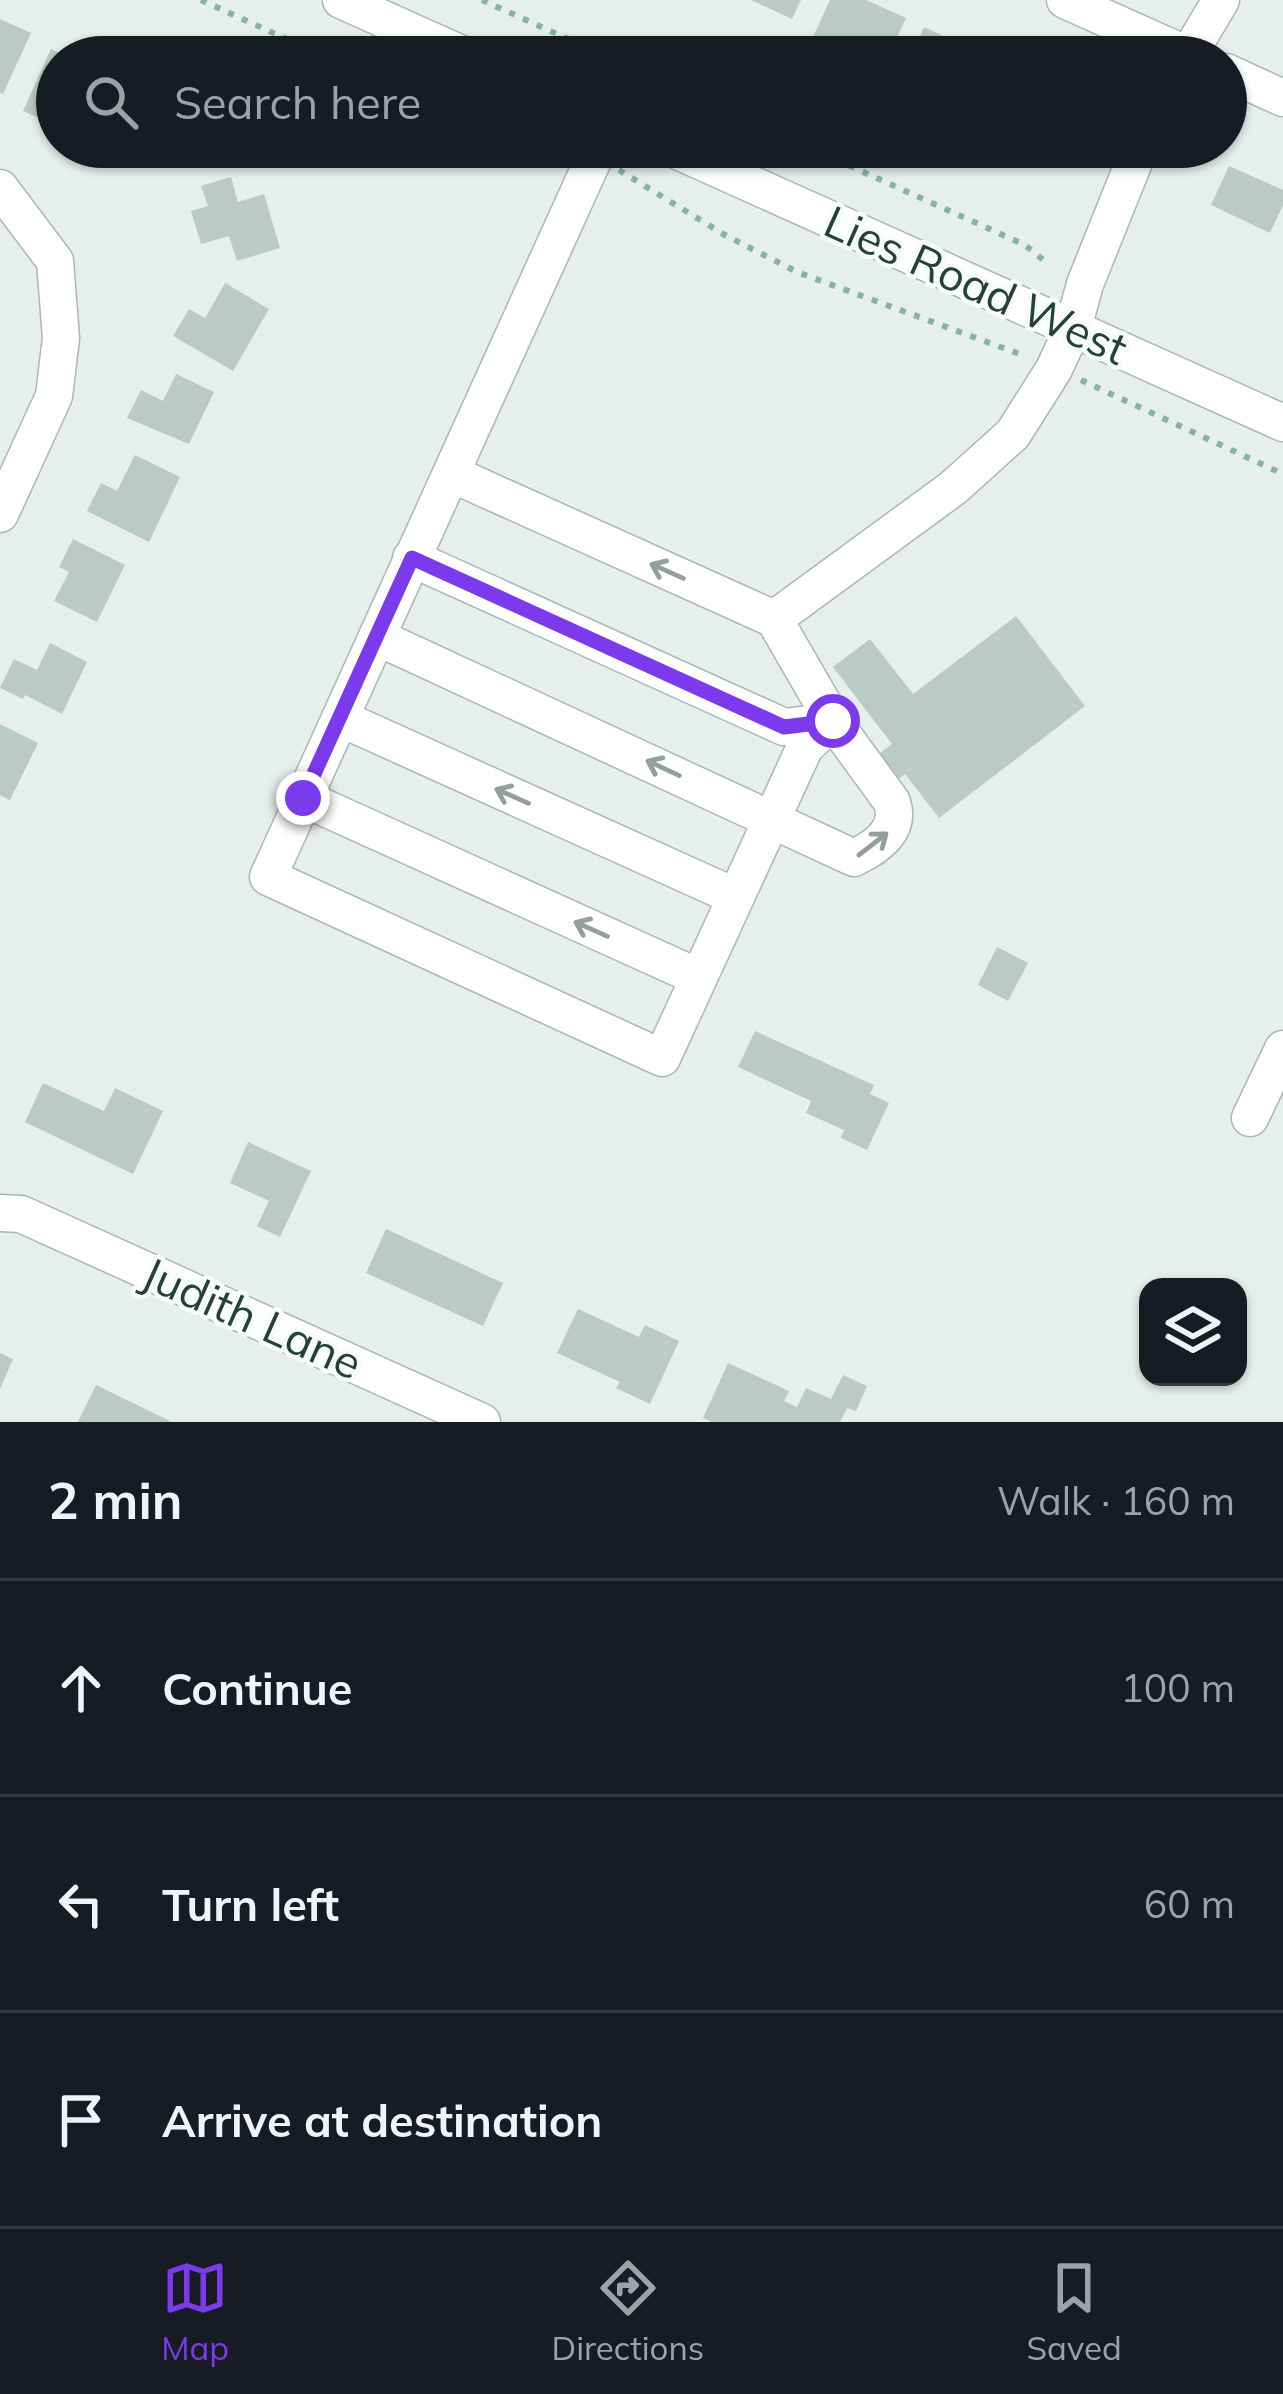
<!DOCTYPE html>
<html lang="en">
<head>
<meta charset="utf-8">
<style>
  body { margin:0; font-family:Mulish,sans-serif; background:#242831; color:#f1f3f6 }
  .controls { position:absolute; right:36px; bottom:36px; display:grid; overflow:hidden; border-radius:24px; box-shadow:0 3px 9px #0004 }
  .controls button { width:108px; height:108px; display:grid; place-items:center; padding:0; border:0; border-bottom:3px solid #363941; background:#171b24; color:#f1f3f6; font:60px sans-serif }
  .stop { position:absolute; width:36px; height:36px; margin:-27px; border:9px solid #7c3aed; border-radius:50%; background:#fff }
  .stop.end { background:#7c3aed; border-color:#fff; box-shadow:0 3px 12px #0008 }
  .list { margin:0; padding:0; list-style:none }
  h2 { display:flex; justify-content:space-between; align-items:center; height:156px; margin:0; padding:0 48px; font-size:51px }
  h2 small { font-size:39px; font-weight:400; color:#9ea1a6 }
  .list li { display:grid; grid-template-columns:78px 1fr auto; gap:36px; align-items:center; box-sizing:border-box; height:216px; padding:0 48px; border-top:3px solid #363941 }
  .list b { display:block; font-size:45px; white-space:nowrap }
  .list em { font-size:39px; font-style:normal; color:#9ea1a6 }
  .icon { flex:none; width:66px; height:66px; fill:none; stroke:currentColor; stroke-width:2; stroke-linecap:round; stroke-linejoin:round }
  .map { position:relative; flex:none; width:1283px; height:1422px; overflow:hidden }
  .search { position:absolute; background:#171b24; box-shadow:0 3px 9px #0004; left:36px; right:36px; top:36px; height:132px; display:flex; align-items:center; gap:30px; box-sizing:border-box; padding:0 42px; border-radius:66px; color:#9ea1a6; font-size:45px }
  .sheet { height:804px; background:#171b24 }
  nav { display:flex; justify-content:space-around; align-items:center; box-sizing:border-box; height:168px; border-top:3px solid #363941; background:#171b24; font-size:33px; color:#9ea1a6 }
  nav a { display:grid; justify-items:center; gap:6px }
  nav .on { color:#7c3aed }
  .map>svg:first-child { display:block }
  .building { fill:#bbcac4 }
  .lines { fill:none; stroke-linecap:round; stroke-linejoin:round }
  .minor-casing { stroke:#a8b8b2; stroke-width:39 }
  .path { stroke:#86b3a5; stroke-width:6; stroke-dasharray:6 9; stroke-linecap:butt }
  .minor { stroke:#fff; stroke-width:36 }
  .oneway { stroke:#92a09c }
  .route { stroke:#7c3aed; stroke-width:15 }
  .labels { text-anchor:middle; stroke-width:9; stroke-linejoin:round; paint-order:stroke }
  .street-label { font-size:45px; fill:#24423a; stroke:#f7fbf9 }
</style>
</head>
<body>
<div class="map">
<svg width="1283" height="1422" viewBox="0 0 1283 1422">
  <rect width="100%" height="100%" fill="#e6efeb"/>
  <!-- building -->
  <g class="building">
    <path d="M 751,0 L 801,0 L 792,19 Z"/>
    <path d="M 830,0 L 866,0 L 906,18 L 888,57 L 861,57 L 845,48 L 840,57 L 823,57 L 807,50 Z"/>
    <path d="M 0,19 L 31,33 L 3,94 L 0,93 Z"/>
    <path d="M 924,27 L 982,54 L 981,57 L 923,57 L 913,52 Z"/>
    <path d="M 51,49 L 70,57 L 57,57 L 57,112 L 52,124 L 23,111 Z"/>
    <path d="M 120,147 L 164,147 L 155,165 Z"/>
    <path d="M 1013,147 L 1048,147 L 1042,160 Z"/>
    <path d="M 1229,166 L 1283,190 L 1283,205 L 1270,233 L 1211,205 Z"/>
    <path d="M 231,177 L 238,202 L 264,194 L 280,248 L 237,261 L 229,236 L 201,244 L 191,211 L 208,206 L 201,186 Z"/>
    <path d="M 225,283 L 269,309 L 233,371 L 173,336 L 189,309 L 205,318 Z"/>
    <path d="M 176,374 L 214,392 L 189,444 L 127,418 L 141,390 L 163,401 Z"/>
    <path d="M 135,455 L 180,477 L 149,542 L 87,511 L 101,483 L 117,491 Z"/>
    <path d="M 73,539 L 125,565 L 97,622 L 54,601 L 69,572 L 59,567 Z"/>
    <path d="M 1016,616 L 1085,706 L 939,818 L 905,774 L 877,795 L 858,770 L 892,744 L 833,667 L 870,639 L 913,694 Z"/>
    <path d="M 50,643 L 87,662 L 62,714 L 25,695 L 23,699 L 0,688 L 14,659 L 37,670 Z"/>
    <path d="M 0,724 L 38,743 L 10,800 L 0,795 Z"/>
    <path d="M 997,947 L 1028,963 L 1008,1001 L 978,985 Z"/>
    <path d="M 755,1031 L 874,1085 L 870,1094 L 889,1103 L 867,1150 L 841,1138 L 844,1130 L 806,1113 L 811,1101 L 738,1067 Z"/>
    <path d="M 43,1083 L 104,1111 L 115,1088 L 163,1111 L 133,1174 L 25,1122 Z"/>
    <path d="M 248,1142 L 311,1171 L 280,1237 L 257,1226 L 269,1201 L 230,1183 Z"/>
    <path d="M 386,1229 L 503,1283 L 483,1326 L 366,1273 Z"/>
    <path d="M 578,1309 L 639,1337 L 645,1325 L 679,1341 L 650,1404 L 616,1388 L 620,1382 L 557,1353 Z"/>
    <path d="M 0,1353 L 13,1359 L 0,1389 Z"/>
    <path d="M 728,1363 L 789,1391 L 784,1401 L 797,1407 L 806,1388 L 831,1399 L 843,1375 L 867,1386 L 856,1411 L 847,1408 L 840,1422 L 711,1422 L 703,1418 Z"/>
    <path d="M 96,1385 L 172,1422 L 78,1422 Z"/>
  </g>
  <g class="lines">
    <!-- minor casing -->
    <g class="minor-casing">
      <g id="minor">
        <path d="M 341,0 L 468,57"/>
        <path d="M 1065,0 L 1192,57"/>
        <path d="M 1187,57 L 1221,0"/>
        <path d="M 1226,72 L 1283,98"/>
        <path d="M 599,147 L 268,877 L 662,1058 L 805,747 L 833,721"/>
        <path d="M 669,147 L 1283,423"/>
        <path d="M 0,188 L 55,261 L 61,338 L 54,396 L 0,514"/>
        <path d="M 411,558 L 784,727 L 833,721"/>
        <path d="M 774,619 L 953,488 L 1013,434 L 1054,369 L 1073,328 L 1085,284 L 1140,147"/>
        <path d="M 377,637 L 854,858 C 877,847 901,830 892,802 L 833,721 L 774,619 L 452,474"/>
        <path d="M 340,718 L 734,896"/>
        <path d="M 303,798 L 698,977"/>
        <path d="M 1250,1118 L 1283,1049"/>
        <path d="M 0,1213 L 21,1214 L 482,1422"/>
      </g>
    </g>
    <!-- path -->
    <g class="path">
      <path d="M 201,0 L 326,57"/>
      <path d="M 482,0 L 608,57"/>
      <path d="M 808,147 L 1025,245 L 1047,263"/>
      <path d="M 619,170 L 723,234 L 797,272 L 1025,356"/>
      <path d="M 1081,380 L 1283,474"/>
    </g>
    <!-- minor -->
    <use href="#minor" class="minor"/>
  </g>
  <!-- one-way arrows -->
  <defs><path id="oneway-shaft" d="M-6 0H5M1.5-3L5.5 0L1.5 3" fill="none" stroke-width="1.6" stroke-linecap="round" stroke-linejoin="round" transform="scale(3)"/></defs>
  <g class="oneway">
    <use href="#oneway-shaft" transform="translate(667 571) rotate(-156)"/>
    <use href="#oneway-shaft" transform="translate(663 768) rotate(-155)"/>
    <use href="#oneway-shaft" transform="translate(512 796) rotate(-156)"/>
    <use href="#oneway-shaft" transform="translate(873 844) rotate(-38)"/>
    <use href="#oneway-shaft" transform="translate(591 929) rotate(-156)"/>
  </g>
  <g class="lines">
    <!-- route -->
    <path class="route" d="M 303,798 L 412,558 L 784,727 L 833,721"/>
  </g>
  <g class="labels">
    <!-- street labels -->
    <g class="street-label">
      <text transform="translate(976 285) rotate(24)" y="16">Lies Road West</text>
      <text transform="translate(252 1318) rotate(24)" y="16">Judith Lane</text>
    </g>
  </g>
</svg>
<div class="controls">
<button><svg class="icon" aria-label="layers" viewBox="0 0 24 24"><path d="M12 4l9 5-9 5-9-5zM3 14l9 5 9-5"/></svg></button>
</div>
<div class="stop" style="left:833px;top:721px"></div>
<div class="stop end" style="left:303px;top:798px"></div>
<div class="search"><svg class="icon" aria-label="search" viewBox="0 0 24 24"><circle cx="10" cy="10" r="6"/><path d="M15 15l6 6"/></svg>Search here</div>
</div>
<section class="sheet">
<h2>2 min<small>Walk · 160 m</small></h2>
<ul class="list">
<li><svg class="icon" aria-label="ahead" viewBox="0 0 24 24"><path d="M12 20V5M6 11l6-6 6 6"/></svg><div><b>Continue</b></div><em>100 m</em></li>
<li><svg class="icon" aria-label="left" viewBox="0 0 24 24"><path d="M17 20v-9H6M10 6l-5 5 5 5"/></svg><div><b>Turn left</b></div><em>60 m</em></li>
<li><svg class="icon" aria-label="arrive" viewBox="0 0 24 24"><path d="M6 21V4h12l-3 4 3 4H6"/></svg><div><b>Arrive at destination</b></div></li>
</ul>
</section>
<nav>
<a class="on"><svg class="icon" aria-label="map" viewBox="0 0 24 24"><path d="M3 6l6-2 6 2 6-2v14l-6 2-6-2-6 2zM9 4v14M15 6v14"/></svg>Map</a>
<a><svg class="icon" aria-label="directions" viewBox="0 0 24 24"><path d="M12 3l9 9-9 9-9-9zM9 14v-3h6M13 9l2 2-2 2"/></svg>Directions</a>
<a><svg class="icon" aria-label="saved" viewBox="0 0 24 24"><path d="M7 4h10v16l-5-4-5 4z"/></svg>Saved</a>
</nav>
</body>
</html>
